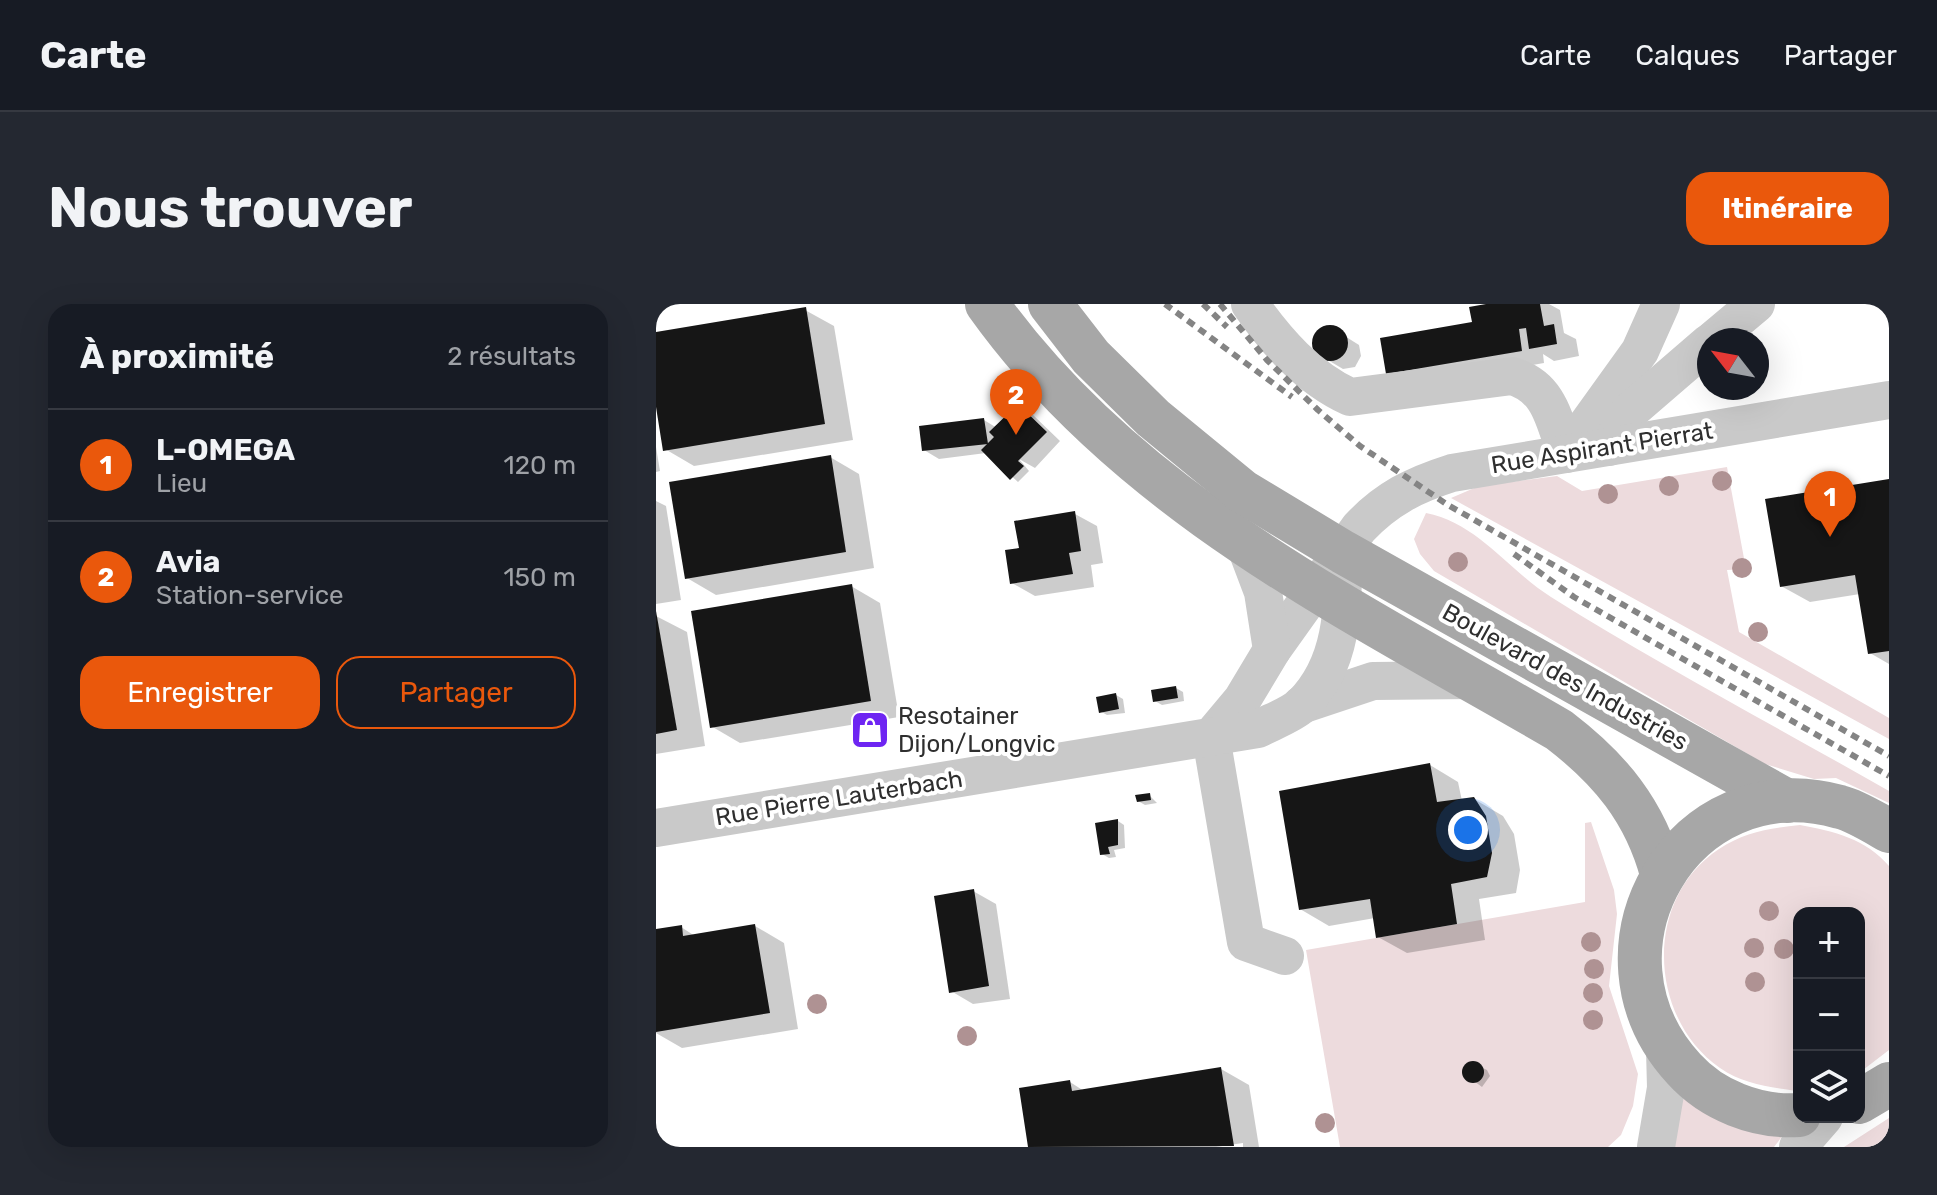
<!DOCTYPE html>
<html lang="fr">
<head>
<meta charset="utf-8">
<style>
  body { margin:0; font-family:Rubik,sans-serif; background:#242831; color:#f1f3f6 }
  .controls { position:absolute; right:24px; bottom:24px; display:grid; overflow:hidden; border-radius:16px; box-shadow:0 8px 32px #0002 }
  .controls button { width:72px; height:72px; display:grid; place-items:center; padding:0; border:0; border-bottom:2px solid #363941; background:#171b24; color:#f1f3f6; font:40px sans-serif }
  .compass { position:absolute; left:1041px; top:24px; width:72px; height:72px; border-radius:50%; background:#171b24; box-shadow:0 8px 32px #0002; rotate:301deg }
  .you { position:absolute; left:812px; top:526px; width:28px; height:28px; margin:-20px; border:6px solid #fff; border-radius:50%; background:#1a73e8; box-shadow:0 0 0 12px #1a73e833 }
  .badge { display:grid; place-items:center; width:52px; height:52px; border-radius:50%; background:#ea580c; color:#fff; font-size:26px; font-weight:700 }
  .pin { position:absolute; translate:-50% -66px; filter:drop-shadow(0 2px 4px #0008) }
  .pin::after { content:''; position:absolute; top:42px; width:28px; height:24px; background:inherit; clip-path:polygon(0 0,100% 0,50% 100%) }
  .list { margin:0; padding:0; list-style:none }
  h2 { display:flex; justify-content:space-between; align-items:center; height:104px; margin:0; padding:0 32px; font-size:34px }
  h2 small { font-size:26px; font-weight:400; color:#9ea1a6 }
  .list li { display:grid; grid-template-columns:52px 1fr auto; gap:24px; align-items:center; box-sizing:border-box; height:112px; padding:0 32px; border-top:2px solid #363941 }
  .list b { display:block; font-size:30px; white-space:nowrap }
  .list p { margin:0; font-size:26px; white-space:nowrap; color:#9ea1a6 }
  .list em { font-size:26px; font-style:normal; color:#9ea1a6 }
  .actions { display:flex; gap:16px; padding:24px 32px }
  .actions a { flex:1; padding:18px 0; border:2px solid #ea580c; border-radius:24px; text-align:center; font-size:28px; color:#ea580c }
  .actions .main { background:#ea580c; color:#fff }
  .icon { flex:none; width:44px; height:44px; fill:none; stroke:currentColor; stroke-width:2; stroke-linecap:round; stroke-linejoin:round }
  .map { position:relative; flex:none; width:1233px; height:843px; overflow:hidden; border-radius:24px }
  header { display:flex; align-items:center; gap:48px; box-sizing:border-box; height:112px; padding:0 40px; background:#171b24; border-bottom:2px solid #363941 }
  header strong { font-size:38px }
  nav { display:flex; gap:44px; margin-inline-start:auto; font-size:28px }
  .intro { display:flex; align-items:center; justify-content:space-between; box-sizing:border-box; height:192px; padding:0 48px }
  h1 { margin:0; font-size:56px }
  .button { padding:20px 36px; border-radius:24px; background:#ea580c; color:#fff; font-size:28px; font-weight:700 }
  main { display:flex; gap:48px; padding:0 48px }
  aside { flex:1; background:#171b24; border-radius:24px; box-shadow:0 8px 32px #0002 }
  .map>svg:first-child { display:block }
  .green { fill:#eddbdd }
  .shadow { fill:#0003 }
  .building { fill:#161616 }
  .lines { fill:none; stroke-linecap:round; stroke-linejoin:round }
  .minor { stroke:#c9c9c9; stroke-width:38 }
  .major { stroke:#a7a7a7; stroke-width:44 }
  .rail { stroke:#848484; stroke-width:6; stroke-dasharray:8 6; stroke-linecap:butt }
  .tree { fill:#af9293 }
  .labels { text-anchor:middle; stroke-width:8; stroke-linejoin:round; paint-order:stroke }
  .street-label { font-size:24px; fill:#2f2f2f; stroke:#fff }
  .poi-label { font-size:24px; fill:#2f2f2f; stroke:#fff; text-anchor:start }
</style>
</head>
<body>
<header>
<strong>Carte</strong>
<nav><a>Carte</a><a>Calques</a><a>Partager</a></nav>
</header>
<div class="intro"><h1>Nous trouver</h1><a class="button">Itinéraire</a></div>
<main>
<aside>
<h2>À proximité<small>2 résultats</small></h2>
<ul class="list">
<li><span class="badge">1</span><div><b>L-OMEGA</b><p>Lieu</p></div><em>120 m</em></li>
<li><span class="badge">2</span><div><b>Avia</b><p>Station-service</p></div><em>150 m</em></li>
</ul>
<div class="actions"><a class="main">Enregistrer</a><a>Partager</a></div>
</aside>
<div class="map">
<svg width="1233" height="843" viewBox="0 0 1233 843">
  <rect width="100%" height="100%" fill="#fff"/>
  <!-- green -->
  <g class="green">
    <path d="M 1071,163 L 1090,265 L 1071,266 L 1083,328 L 1233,414 L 1233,435 L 795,194 L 823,182 L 901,172 L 926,187 Z"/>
    <path d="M 770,209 C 822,219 853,267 895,293 C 1005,362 1121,423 1233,487 L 1233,499 L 1180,474 L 1158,475 L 1109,460 L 778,267 L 764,250 L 758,235 Z"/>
    <path d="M 935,518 L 958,586 L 961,610 L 953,682 L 982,770 L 977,802 L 965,831 L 952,843 L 684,843 L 650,646 L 929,598 L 929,519 Z"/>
    <path d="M 1144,521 C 1178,527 1210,535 1233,562 L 1233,746 L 1203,769 L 1203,609 L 1143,609 L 1143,786 L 1140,787 C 1113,783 1087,780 1064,764 C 992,714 987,595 1063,545 C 1088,528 1115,524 1144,521 Z"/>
    <path d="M 1026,791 L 1128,830 L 1118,843 L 1017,843 Z"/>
    <path d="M 1233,814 L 1233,843 L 1188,843 Z"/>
  </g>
  <!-- shadow -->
  <g class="shadow">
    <path d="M 842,0 L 893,0 L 904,6 L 908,29 L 920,35 L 923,52 L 898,57 L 887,50 L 888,59 L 754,82 L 732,69 L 818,19 Z"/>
    <path d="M 149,6 L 178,22 L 197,136 L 38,162 L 9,145 L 0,90 L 0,30 Z"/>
    <path d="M 676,24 L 703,41 L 705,52 L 699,63 L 687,65 L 660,49 L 658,37 L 662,29 Z"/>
    <path d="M 362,102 L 377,111 L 404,137 L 379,164 L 363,155 L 373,167 L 362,178 L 330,149 L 283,155 L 268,146 L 328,116 L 341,124 Z"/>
    <path d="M 0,143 L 4,167 L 0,168 Z"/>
    <path d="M 174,153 L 203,170 L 218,264 L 60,291 L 31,274 Z"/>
    <path d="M 1233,177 L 1233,360 L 1214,349 L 1204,290 L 1154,298 L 1125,282 Z"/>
    <path d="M 0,197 L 10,202 L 25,296 L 0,300 Z"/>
    <path d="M 419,210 L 441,222 L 447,259 L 435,261 L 438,283 L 379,292 L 356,279 L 365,246 Z"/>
    <path d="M 195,282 L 224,299 L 243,413 L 84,439 L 55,422 Z"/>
    <path d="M 0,312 L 31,328 L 49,442 L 0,450 Z"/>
    <path d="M 520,384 L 527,388 L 528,397 L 506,401 L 499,397 Z"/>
    <path d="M 460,391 L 467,395 L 469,409 L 451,411 L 444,407 Z"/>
    <path d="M 774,461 L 802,478 L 806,497 L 818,495 L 847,512 L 858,530 L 864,566 L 860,589 L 823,595 L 829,636 L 751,649 L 722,633 L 719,614 L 673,622 L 644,605 Z"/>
    <path d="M 493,491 L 501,499 L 489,501 L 482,497 Z"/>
    <path d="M 462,517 L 468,521 L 469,544 L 458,546 L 460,553 L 453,554 L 446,550 Z"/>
    <path d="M 317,587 L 340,600 L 354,695 L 317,700 L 295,687 Z"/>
    <path d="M 99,622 L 128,639 L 142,725 L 26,744 L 0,729 L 0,627 L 25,623 L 39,632 Z"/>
    <path d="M 816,759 L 831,766 L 834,772 L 826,783 L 807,769 Z"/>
    <path d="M 565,765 L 593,781 L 603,843 L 587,843 L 587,839 L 560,843 L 374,843 L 365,786 L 414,778 L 428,787 Z"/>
  </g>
  <!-- building -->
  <g class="building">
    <path d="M 830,0 L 884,0 L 888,22 L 898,20 L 901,40 L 873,45 L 870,24 L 863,25 L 866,47 L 730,70 L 724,34 L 816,18 L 813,3 Z"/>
    <path d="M 150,3 L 169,120 L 7,147 L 0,103 L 0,28 Z"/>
    <circle cx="674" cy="39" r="18"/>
    <path d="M 362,100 L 391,128 L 362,157 L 368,162 L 354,176 L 325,146 L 338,133 L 333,128 Z"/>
    <path d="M 328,114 L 332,140 L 266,147 L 263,122 Z"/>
    <path d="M 175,151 L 190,248 L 29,275 L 13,178 Z"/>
    <path d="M 1233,175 L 1233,347 L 1212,350 L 1199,271 L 1124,283 L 1109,195 Z"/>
    <path d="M 419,207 L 425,247 L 413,249 L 417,270 L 354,280 L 349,246 L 363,244 L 358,217 Z"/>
    <path d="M 196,280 L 215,397 L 54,424 L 35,307 Z"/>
    <path d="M 0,307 L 21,426 L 0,430 Z"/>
    <path d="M 520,382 L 522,394 L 497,398 L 495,386 Z"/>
    <path d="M 460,389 L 463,405 L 443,409 L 440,393 Z"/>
    <path d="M 774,459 L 781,498 L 818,493 L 830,512 L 836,549 L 831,573 L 795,580 L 801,620 L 720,634 L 714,595 L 643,606 L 623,487 Z"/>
    <path d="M 494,489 L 495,496 L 481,498 L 479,491 Z"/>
    <path d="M 462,515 L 462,541 L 452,543 L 454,550 L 444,551 L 439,519 Z"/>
    <path d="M 318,585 L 333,682 L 293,689 L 278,592 Z"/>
    <path d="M 99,620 L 114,709 L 0,728 L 0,625 L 26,621 L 27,632 Z"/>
    <circle cx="817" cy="768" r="11"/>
    <path d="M 565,763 L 578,842 L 372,843 L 363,784 L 414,776 L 416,787 Z"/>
  </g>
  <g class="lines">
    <!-- minor -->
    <g class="minor">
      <path d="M 594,0 C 620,37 652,74 694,93 L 856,72 C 894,83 898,116 910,150 L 984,47 L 1005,0"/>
      <path d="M 1057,36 L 1100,0"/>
      <path d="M 953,143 L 973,108 L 1053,39"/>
      <path d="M 616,346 L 703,224 C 730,195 758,181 796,169 L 1233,96"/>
      <path d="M 645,401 L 717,377 L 817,376"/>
      <path d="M 555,433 L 590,638 L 629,652"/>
      <path d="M 555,433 L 586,396 L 616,346 L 607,288 L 590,243"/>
      <path d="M 0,524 L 602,425 C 615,418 635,411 646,401 C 688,359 687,302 687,248"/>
      <path d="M 1000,843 L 1010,784 L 1009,745"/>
      <path d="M 1142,843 L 1168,813"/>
    </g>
    <!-- major -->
    <g class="major">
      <path d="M 331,0 C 473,199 697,306 903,426 C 954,465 989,507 1006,570"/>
      <path d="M 394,0 L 435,53 L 497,114 L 586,187 L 687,248 L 1131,497"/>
      <path d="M 1203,798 L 1233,780"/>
      <path d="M 1143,811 C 1101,814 1056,796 1028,765 C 919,647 1027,459 1184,503 C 1200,507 1219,519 1233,527"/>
    </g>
    <!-- rail -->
    <g class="rail">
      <path d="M 509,0 L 636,93"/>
      <path d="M 547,0 L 571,23"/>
      <path d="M 564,0 L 611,56 L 662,106 L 704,142 L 792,201 L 1233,452"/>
      <path d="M 858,250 L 918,293 L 1233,472"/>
    </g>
  </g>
  <!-- trees -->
  <g class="tree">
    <circle cx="1066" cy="177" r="10"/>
    <circle cx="1013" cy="182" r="10"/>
    <circle cx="952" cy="190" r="10"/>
    <circle cx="802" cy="258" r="10"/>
    <circle cx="1086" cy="264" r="10"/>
    <circle cx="1102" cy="328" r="10"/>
    <circle cx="1113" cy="607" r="10"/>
    <circle cx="935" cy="638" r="10"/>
    <circle cx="1098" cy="644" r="10"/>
    <circle cx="1128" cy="645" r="10"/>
    <circle cx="938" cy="665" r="10"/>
    <circle cx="1099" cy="678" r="10"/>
    <circle cx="937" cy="689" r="10"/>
    <circle cx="161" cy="700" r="10"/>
    <circle cx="937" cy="716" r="10"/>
    <circle cx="311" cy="732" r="10"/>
    <circle cx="669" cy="819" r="10"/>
  </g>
  <!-- icons -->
  <defs>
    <g id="shop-square" transform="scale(2)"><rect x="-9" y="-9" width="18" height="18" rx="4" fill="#6e25f2" stroke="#fff"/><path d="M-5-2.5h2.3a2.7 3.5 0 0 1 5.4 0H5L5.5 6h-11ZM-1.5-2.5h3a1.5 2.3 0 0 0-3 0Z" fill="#fff"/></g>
  </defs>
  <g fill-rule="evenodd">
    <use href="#shop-square" x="214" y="426"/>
  </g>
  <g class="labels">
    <!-- street labels -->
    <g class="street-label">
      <text transform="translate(946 144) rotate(-9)" y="8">Rue Aspirant Pierrat</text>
      <text transform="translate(909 373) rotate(29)" y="8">Boulevard des Industries</text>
      <text transform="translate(183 494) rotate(-9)" y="8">Rue Pierre Lauterbach</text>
    </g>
    <!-- poi labels -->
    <g class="poi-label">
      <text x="242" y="420">Resotainer<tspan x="242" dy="28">Dijon/Longvic</tspan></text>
    </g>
  </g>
</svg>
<div class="controls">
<button>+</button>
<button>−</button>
<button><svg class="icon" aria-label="layers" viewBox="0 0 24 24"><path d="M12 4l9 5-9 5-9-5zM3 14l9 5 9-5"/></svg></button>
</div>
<svg class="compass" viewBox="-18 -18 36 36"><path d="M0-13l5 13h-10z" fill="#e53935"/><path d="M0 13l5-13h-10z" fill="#9ea1a6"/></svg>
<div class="you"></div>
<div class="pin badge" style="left:1174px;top:233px">1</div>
<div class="pin badge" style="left:360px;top:131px">2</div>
</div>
</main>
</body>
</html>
